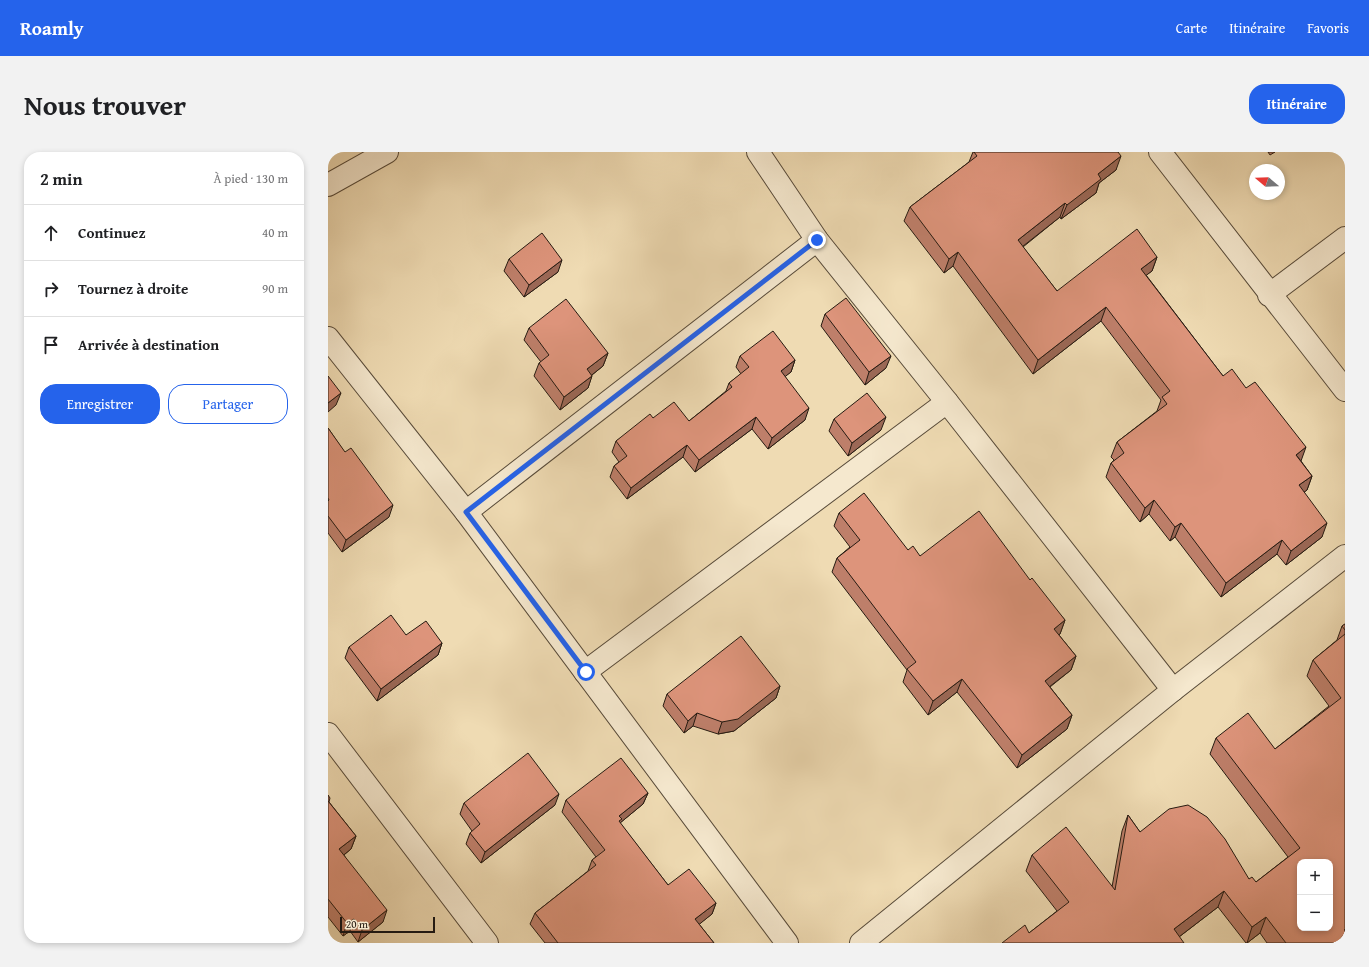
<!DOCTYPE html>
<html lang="fr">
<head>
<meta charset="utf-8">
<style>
  body { margin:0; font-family:"Gentium Book Plus",serif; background:#f2f2f2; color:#202124 }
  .controls { position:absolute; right:12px; bottom:12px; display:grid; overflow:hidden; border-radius:8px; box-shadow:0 2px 6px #0003 }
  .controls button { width:36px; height:36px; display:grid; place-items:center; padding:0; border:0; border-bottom:1px solid #e0e0e0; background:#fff; color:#202124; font:20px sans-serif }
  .compass { position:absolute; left:921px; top:12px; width:36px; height:36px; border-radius:50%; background:#fff; box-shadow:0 2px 6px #0003; rotate:289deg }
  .scale { position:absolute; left:12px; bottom:10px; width:95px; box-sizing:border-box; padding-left:4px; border:2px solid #261b12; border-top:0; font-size:11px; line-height:14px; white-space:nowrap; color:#261b12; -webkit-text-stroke:3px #f5e8ce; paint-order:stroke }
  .stop { position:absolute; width:12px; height:12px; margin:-9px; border:3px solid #2563eb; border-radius:50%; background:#fff }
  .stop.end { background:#2563eb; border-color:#fff; box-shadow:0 1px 4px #0008 }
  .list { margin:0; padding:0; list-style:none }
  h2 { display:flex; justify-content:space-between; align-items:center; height:52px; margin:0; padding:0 16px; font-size:17px }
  h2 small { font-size:13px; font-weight:400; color:#757577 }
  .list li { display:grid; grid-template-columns:26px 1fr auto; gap:12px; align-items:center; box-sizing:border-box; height:56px; padding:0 16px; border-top:1px solid #e0e0e0 }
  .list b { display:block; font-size:15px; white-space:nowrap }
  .list em { font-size:13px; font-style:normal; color:#757577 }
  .actions { display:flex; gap:8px; padding:12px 16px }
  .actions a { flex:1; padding:9px 0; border:1px solid #2563eb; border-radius:16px; text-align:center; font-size:14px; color:#2563eb }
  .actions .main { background:#2563eb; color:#fff }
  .icon { flex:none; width:22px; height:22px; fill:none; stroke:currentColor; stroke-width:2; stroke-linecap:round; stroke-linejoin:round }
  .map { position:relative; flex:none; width:1017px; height:791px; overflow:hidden; border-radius:16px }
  header { display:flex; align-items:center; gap:24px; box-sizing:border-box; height:56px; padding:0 20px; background:#2563eb; color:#fff }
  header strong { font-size:19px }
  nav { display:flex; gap:22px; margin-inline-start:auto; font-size:14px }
  .intro { display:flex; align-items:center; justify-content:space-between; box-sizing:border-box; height:96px; padding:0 24px }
  h1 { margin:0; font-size:28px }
  .button { padding:10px 18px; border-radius:16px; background:#2563eb; color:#fff; font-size:14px; font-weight:700 }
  main { display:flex; gap:24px; padding:0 24px }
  aside { flex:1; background:#fff; border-radius:16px; box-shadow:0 2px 6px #0003 }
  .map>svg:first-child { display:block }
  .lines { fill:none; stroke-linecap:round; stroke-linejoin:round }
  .minor-casing { stroke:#584b3a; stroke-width:24 }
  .minor { stroke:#f5e8ce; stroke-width:22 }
  .wall { fill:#be7f6a; stroke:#261b12 }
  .shaded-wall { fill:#9b6856; stroke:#261b12 }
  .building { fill:#dd947b; stroke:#261b12; fill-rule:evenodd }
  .route { stroke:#2563eb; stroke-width:5 }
</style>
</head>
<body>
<header>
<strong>Roamly</strong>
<nav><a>Carte</a><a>Itinéraire</a><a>Favoris</a></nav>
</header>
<div class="intro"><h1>Nous trouver</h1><a class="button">Itinéraire</a></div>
<main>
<aside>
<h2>2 min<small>À pied · 130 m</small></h2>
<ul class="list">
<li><svg class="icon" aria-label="ahead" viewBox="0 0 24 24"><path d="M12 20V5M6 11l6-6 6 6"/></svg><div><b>Continuez</b></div><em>40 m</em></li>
<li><svg class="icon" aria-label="right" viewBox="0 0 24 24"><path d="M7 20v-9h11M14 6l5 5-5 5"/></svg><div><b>Tournez à droite</b></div><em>90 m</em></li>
<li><svg class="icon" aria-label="arrive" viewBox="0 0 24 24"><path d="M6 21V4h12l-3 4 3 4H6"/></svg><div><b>Arrivée à destination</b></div></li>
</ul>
<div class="actions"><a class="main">Enregistrer</a><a>Partager</a></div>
</aside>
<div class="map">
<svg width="1017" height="791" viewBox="0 0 1017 791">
  <rect width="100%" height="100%" fill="#efdbb3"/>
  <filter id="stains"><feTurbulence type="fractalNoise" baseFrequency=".005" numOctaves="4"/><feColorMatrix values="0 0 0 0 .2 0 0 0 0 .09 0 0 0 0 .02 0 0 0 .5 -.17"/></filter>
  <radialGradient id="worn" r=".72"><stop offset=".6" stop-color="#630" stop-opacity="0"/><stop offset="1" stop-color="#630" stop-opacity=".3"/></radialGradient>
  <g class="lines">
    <!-- minor casing -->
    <g class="minor-casing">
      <g id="minor">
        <path d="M 430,0 L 489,88 L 619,250 L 845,538"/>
        <path d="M 832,0 L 1017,238"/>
        <path d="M 0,33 L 59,0"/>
        <path d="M 941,143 L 1017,86"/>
        <path d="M 0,186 L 138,360 L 459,791"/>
        <path d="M 138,360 L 489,88"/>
        <path d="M 257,520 L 619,250"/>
        <path d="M 0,582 L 159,791"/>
        <path d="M 533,791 L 845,538 L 1017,404"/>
      </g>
    </g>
    <!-- minor -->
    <use href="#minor" class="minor"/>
  </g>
  <!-- wall -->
  <g class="wall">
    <path d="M 645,0 L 790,0 L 788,18 L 771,31 L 768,41 L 733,67 L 732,65 L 695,95 L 729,139 L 829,105 L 824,119 L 818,123 L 895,224 L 973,309 L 984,324 L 979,338 L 976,340 L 994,385 L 958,413 L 949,402 L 893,445 L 847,385 L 842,389 L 821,362 L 812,370 L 778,325 L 783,311 L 786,308 L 783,305 L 789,290 L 829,259 L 833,248 L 773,169 L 705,222 L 625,114 L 616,121 L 576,69 L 582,55 L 641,10 Z"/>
    <path d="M 940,0 L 947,0 L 942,3 Z"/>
    <path d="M 181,107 L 230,120 L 196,145 L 176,119 Z"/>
    <path d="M 497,162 L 558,216 L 537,233 L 493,174 Z"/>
    <path d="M 201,176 L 280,201 L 275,214 L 264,223 L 260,236 L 232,258 L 206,224 L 211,211 L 213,210 L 196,188 Z"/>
    <path d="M 412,204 L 467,208 L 463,220 L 457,224 L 477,268 L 440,297 L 424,277 L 367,320 L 355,305 L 299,347 L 282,325 L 286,314 L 291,310 L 284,300 L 288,289 L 325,266 L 361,269 L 398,239 L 401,231 L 413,222 L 408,215 Z"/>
    <path d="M 506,267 L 553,278 L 520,304 L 501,279 Z"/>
    <path d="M 0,276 L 61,365 L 14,400 L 0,381 Z"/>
    <path d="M 511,361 L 580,398 L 592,404 L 702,428 L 737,468 L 732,482 L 731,483 L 748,504 L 743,518 L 722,535 L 744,563 L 739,577 L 689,616 L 629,540 L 600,563 L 575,530 L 579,518 L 504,420 L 509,406 L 522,395 L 506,374 Z"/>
    <path d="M 1017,472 L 1017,791 L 939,791 L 932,781 L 919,791 L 918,791 L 890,755 L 851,785 L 701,781 L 729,759 L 698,719 L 704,703 L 784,735 L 794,679 L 800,663 L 812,680 L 928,730 L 960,705 L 882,602 L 888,586 L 947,597 L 1001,554 L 979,524 L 985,508 L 1009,488 L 1014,474 Z"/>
    <path d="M 78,483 L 114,491 L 110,503 L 49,549 L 17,506 L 21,495 Z"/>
    <path d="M 452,534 L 448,546 L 406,579 L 390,582 L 365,574 L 356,581 L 335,554 L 339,542 Z"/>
    <path d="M 320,641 L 315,652 L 292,671 L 340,733 L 388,751 L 384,762 L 371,772 L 386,791 L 217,791 L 202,772 L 207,761 L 260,719 L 264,708 L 268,705 L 234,660 L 238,648 Z"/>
    <path d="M 0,643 L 2,646 L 1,650 L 28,684 L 23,697 L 16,703 L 55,770 L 30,790 L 22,779 L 15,784 L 0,765 Z"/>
    <path d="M 136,651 L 227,653 L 153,711 L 138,692 L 142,681 L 144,679 L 132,662 Z"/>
  </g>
  <!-- shaded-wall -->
  <g class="shaded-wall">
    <path d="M 793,4 L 788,18 L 771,31 L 768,41 L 733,67 L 739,53 L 770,22 Z"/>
    <path d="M 737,51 L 732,65 L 685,102 L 690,88 Z"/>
    <path d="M 630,100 L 625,114 L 616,121 L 621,107 Z"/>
    <path d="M 829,105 L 824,119 L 808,131 L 813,117 Z"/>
    <path d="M 234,108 L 230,120 L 196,145 L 201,133 Z"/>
    <path d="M 778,155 L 773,169 L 705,222 L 710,208 Z"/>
    <path d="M 280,201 L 275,214 L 255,230 L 259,217 Z"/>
    <path d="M 563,204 L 558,216 L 537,233 L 541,220 Z"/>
    <path d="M 467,208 L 463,220 L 449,231 L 453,219 Z"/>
    <path d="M 264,224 L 260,236 L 232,258 L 236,245 Z"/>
    <path d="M 13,241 L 8,253 L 0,260 L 0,251 Z"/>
    <path d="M 481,256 L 477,268 L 440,297 L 444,286 Z"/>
    <path d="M 428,265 L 424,277 L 367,320 L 371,308 Z"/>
    <path d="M 558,265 L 553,278 L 520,304 L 524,291 Z"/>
    <path d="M 359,293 L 355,305 L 299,347 L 303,336 Z"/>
    <path d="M 978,295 L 973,309 L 968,303 Z"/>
    <path d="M 984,324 L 979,338 L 966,348 L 971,333 Z"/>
    <path d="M 826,348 L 821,362 L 812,370 L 817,356 Z"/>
    <path d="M 65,353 L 61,365 L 14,400 L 18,388 Z"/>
    <path d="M 853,371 L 847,385 L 842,389 L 847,375 Z"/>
    <path d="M 999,371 L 994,385 L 958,413 L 963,399 Z"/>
    <path d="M 954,388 L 949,402 L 893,445 L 898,431 Z"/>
    <path d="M 737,468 L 732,482 L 721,490 L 726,477 Z"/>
    <path d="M 114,491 L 110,503 L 49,549 L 53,537 Z"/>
    <path d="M 748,504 L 743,518 L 712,542 L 717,529 Z"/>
    <path d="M 634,527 L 629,540 L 600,563 L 605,549 Z"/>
    <path d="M 452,534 L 448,546 L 406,579 L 390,582 L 394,570 Z"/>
    <path d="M 369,561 L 365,574 L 356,581 L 360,569 Z"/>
    <path d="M 744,563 L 739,577 L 689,616 L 694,603 Z"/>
    <path d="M 320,641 L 315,652 L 292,671 L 289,679 L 291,664 Z"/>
    <path d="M 231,642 L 227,653 L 153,711 L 157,700 Z"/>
    <path d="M 28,684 L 23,697 L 7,710 L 11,697 Z"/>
    <path d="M 896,739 L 890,755 L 843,791 L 846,777 Z"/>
    <path d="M 388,751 L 384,762 L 363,779 L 367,767 Z"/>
    <path d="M 59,758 L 55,770 L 30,790 L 34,778 Z"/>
    <path d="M 938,765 L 932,781 L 919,791 L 924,775 Z"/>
    <path d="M 26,767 L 22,779 L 15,784 L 19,771 Z"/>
    <path d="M 1017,777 L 1017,791 L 1011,791 L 1016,778 Z"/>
  </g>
  <!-- building -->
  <g class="building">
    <path d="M 646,0 L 790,0 L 793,4 L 770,22 L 773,27 L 739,53 L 737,51 L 690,88 L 729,139 L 809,77 L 829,105 L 813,117 L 895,224 L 904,217 L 918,236 L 927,230 L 978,295 L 968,303 L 984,324 L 971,333 L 999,371 L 963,399 L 954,388 L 898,431 L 853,371 L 847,375 L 826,348 L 817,356 L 783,311 L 796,301 L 789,290 L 839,252 L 834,245 L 842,239 L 778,155 L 710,208 L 630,100 L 621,107 L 582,55 L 649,4 Z"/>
    <path d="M 214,81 L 234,108 L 201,133 L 181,107 Z"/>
    <path d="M 518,146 L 563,204 L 541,220 L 497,162 Z"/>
    <path d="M 238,147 L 280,201 L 259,217 L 264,224 L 236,245 L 211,211 L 221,203 L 201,176 Z"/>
    <path d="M 445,179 L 467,208 L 453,219 L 481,256 L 444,286 L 428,265 L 371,308 L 359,293 L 303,336 L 286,314 L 299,304 L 288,289 L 322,262 L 325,266 L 346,250 L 361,269 L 404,235 L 401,231 L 421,215 L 412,204 Z"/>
    <path d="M 0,224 L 13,241 L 0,251 Z"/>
    <path d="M 539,241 L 558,265 L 524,291 L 506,267 Z"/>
    <path d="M 0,276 L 17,300 L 23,296 L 65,353 L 18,388 L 0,364 L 0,349 L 1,348 L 0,346 Z"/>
    <path d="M 536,341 L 580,398 L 585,394 L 592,404 L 651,359 L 702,428 L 704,426 L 737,468 L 726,477 L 748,504 L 717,529 L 744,563 L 694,603 L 634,527 L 605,549 L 579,517 L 588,510 L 509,406 L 532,388 L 511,361 Z"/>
    <path d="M 63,463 L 78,483 L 98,469 L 114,491 L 53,537 L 21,495 Z"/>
    <path d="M 1017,472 L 1017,478 L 1014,474 Z"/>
    <path d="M 1017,482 L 1017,777 L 1016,778 L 1017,779 L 1017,786 L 1011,791 L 958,791 L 938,765 L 924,775 L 896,739 L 846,777 L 856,791 L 674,791 L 697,773 L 701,781 L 741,750 L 704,703 L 738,675 L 787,738 L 800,663 L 812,680 L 841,657 L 860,653 L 879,665 L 897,687 L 921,727 L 924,725 L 928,730 L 972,696 L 888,586 L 920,561 L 947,597 L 1013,546 L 985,508 ZM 972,710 L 1002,710 L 1002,776 L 972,776 Z"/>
    <path d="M 413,484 L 452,534 L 410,567 L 394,570 L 369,561 L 360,569 L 339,542 Z"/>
    <path d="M 200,601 L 231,642 L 157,700 L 142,681 L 152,672 L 136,651 Z"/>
    <path d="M 293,606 L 320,641 L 291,664 L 294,667 L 291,669 L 340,733 L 361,717 L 388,751 L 367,767 L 386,791 L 230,791 L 207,761 L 268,713 L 264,708 L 277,698 L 238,648 Z"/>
    <path d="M 0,649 L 28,684 L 11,697 L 59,758 L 34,778 L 26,767 L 19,771 L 0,747 Z"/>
  </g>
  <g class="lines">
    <!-- route -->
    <path class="route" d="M 258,520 L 138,360 L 489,88"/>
  </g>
  <rect width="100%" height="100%" filter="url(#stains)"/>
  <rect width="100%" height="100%" fill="url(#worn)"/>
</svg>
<div class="controls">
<button>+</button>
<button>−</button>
</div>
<svg class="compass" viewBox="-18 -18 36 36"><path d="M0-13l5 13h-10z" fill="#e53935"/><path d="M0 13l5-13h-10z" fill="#757577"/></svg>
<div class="scale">20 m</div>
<div class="stop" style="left:258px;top:520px"></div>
<div class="stop end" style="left:489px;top:88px"></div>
</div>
</main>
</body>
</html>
